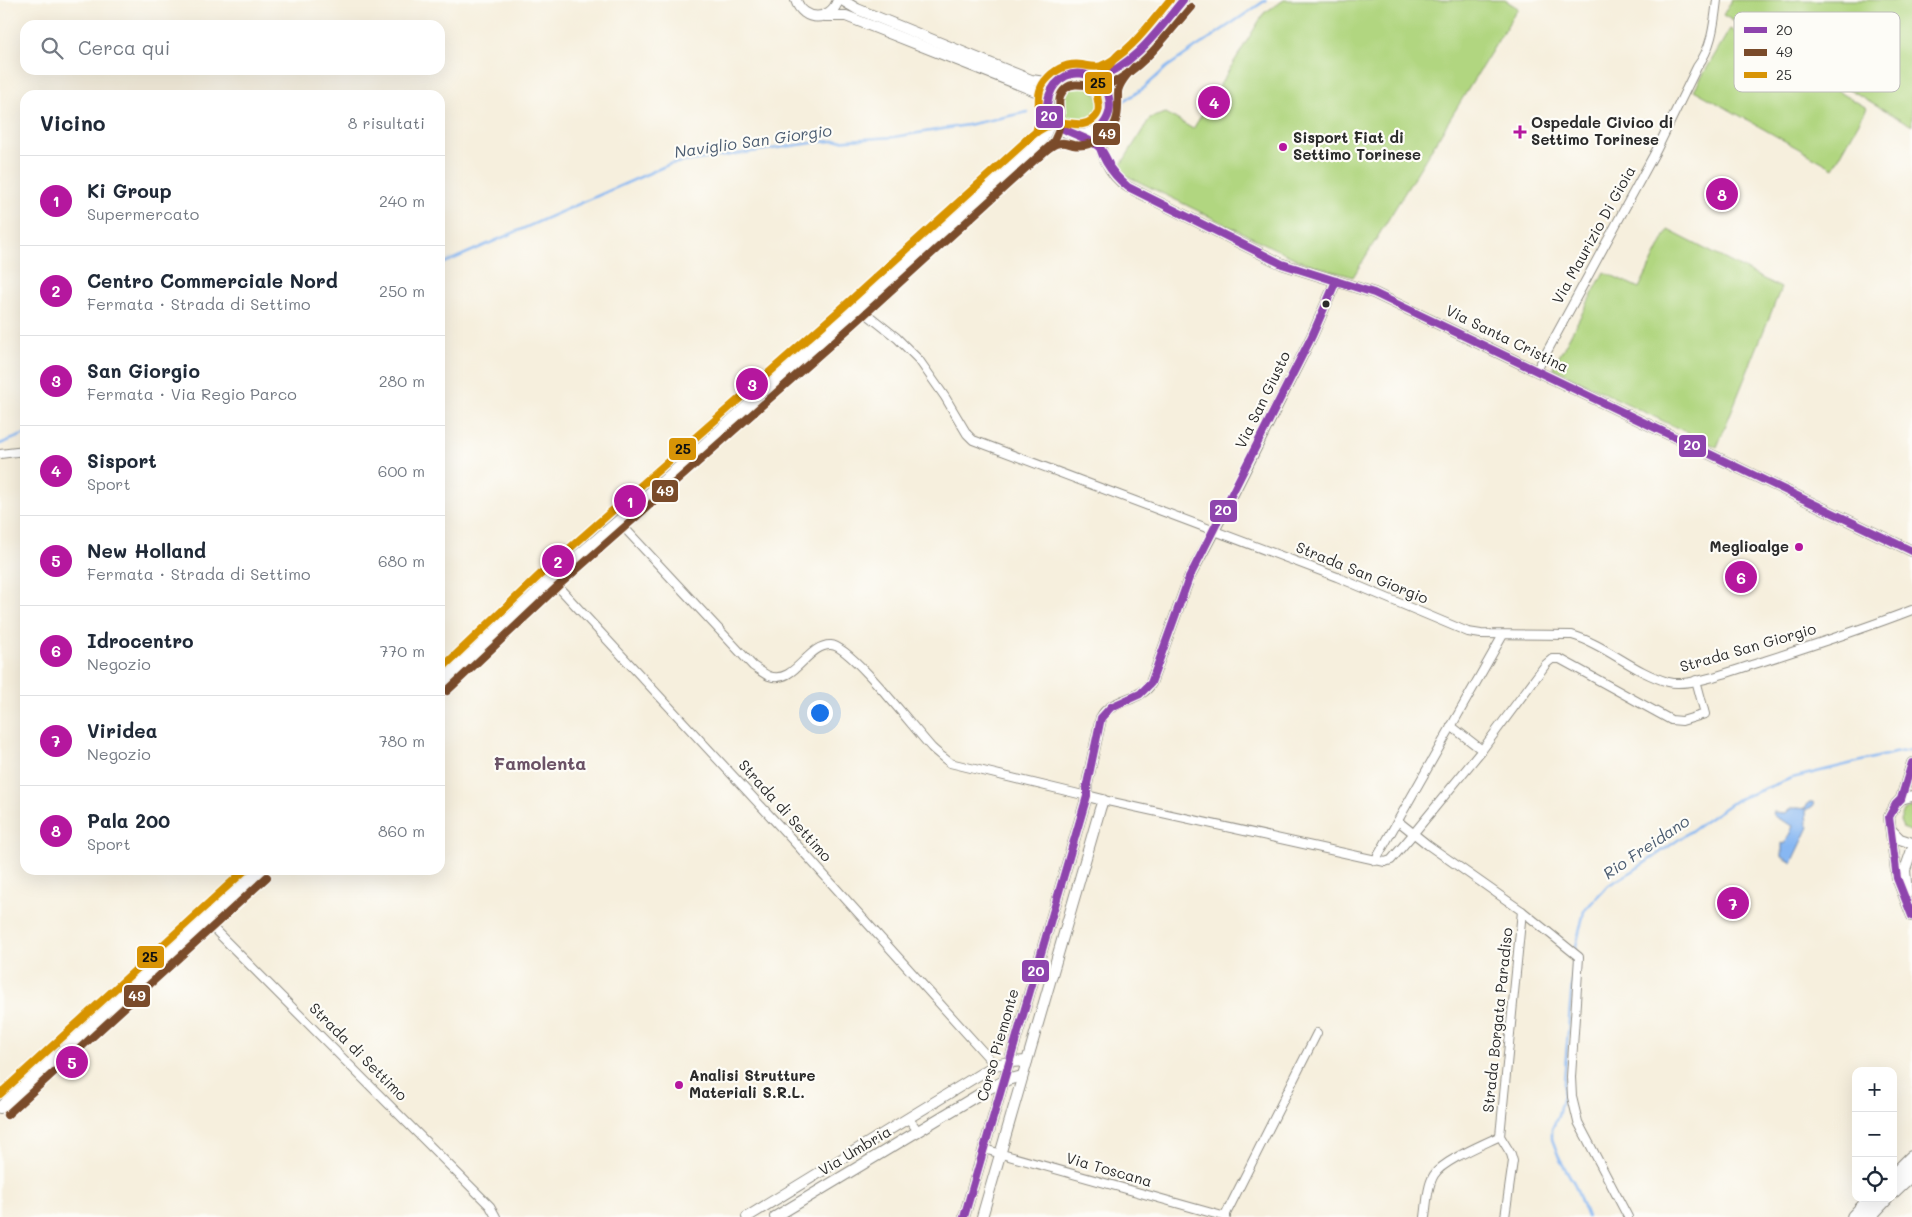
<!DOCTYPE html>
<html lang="it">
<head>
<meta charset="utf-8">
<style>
  body { margin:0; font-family:Mali,sans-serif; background:#f6f6f7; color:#1f2937 }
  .controls { position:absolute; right:15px; bottom:15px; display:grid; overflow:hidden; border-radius:10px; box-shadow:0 5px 20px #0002 }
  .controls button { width:45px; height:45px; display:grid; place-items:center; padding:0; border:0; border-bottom:1px solid #e0e1e3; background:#fff; color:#1f2937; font:25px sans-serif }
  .you { position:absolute; left:819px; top:712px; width:18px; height:18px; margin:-12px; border:4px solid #fff; border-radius:50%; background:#1a73e8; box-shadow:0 0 0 8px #1a73e833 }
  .badge { display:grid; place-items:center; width:32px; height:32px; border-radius:50%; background:#b5179e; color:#fff; font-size:16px; font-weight:700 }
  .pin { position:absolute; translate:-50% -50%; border:2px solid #fff; box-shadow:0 1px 5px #0006 }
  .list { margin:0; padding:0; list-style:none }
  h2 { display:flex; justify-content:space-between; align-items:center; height:65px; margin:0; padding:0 20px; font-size:21px }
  h2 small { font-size:16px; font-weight:400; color:#747a83 }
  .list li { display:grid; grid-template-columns:32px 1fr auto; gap:15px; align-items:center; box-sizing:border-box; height:90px; padding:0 20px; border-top:1px solid #e0e1e3 }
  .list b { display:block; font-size:19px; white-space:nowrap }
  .list p { margin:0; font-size:16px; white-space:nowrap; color:#747a83 }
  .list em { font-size:16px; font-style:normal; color:#747a83 }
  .icon { flex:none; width:28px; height:28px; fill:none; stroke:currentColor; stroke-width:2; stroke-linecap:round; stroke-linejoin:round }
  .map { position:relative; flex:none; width:1912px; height:1217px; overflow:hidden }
  .search { position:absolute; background:#fff; box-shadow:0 5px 20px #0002; left:20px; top:20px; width:425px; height:55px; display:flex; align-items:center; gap:12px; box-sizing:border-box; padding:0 18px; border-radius:15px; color:#747a83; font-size:19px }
  .panel { position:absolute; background:#fff; box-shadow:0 5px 20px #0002; left:20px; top:90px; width:425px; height:785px; border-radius:15px }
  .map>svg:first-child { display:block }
  .green { fill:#b1d680; stroke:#6e8056 }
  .water { fill:#87b7f2; stroke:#59718e }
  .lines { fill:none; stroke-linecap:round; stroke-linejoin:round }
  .stream { stroke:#87b7f2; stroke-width:2.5 }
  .street-casing { stroke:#908d84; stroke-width:10 }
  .secondary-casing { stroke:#908d84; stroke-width:12 }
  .highway-casing { stroke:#908d84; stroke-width:16 }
  .street { stroke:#fff; stroke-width:8 }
  .secondary { stroke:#fff; stroke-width:10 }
  .highway { stroke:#fff; stroke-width:14 }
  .bus-1-casing { stroke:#fdfcf7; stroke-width:11 }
  .bus-2-casing { stroke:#fdfcf7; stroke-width:11 }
  .bus-3-casing { stroke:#fdfcf7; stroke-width:11 }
  .bus-1 { stroke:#8e44ad; stroke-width:8 }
  .bus-2 { stroke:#7a4b2a; stroke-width:8 }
  .bus-3 { stroke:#d89406; stroke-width:8 }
  .poi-dot { fill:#b5179e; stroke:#fdfcf7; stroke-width:2 }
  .bus-dot { fill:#2b2b2b; stroke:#fdfcf7; stroke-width:2 }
  .labels { text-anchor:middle; stroke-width:4.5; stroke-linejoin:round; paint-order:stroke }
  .poi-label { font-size:15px; font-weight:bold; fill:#2b2b2b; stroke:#fdfcf7; text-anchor:start }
  .street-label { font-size:15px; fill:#2b2b2b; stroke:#fdfcf7 }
  .water-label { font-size:16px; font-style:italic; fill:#4b5c71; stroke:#fdfcf7 }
  .quarter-label { font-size:18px; font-weight:bold; fill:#6a5266; stroke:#fdfcf7 }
  .key { fill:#fdfcf7; stroke:#bebdba; stroke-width:1 }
  .key-label { font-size:14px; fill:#2b2b2b }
  .line-badge { stroke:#fdfcf7; stroke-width:2 }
  .badge-label { font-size:14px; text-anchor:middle; font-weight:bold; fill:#fff }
  .pale-badge-label { font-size:14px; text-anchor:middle; font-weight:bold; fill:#111 }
</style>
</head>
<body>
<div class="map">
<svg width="1912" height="1217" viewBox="0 0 1912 1217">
  <rect width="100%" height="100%" fill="#fdfcf7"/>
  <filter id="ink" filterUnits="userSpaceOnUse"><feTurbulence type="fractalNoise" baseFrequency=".02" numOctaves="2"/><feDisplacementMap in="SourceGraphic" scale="10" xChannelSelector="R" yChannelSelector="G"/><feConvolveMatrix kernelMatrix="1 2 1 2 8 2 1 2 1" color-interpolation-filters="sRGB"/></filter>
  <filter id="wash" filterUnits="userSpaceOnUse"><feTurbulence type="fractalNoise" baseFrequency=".0096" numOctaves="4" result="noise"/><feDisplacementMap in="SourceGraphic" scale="20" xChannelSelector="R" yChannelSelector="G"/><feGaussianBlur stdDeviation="1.12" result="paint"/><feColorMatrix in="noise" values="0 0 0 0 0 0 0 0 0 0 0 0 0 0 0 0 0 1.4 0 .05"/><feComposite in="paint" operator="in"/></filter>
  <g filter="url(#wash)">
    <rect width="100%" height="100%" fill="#f6efdd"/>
    <!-- green -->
    <g class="green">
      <path d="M 1284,0 L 1505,0 L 1518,8 L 1353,277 L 1300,261 L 1121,173 L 1121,165 L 1150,118 L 1166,113 L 1193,129 L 1264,13 Z"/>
      <path d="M 1732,0 L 1912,0 L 1912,126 L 1723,15 Z"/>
      <path d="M 1730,29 L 1867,108 L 1833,168 L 1694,90 Z"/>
      <circle cx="1079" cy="106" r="21"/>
      <path d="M 1668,230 L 1781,288 L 1717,447 L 1553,368 L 1604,272 L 1639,288 Z"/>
      <path d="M 1912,807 L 1912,832 L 1903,828 L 1900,821 L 1904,811 Z"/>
    </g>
    <!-- water -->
    <path class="water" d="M 1809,802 L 1813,802 L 1814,805 L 1806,811 L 1807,824 L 1809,827 L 1792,863 L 1782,857 L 1782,843 L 1785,844 L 1793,826 L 1777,818 L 1772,814 L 1773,812 L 1786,813 C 1791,806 1797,808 1805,809 Z"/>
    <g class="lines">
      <!-- stream -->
      <g class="stream">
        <path d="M 1118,108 L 1124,101 L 1144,88 L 1167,67 L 1266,0"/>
        <path d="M 440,265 L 670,164 L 818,142 L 894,137 L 967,125 L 1028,112"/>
        <path d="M 0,444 L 25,434"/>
        <path d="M 1575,951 L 1584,911 L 1607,886 L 1633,871 L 1736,800 L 1792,778 L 1894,753 L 1911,750"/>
        <path d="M 1574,956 L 1563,1095 L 1558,1116 L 1552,1129 L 1552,1139 L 1560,1160 L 1574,1183 L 1587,1217"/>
      </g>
    </g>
  </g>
  <g filter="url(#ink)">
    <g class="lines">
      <!-- street casing -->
      <g class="street-casing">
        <g id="street">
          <path d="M 858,307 L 897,338 L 919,360 L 945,397 L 967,434 L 973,440 L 1337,577 L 1468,632 L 1481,634 L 1572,635 C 1606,645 1633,672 1668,682 C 1690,688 1740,668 1764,661 C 1814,645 1863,629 1912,610"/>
          <path d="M 1537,370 L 1657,149 L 1697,67 C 1712,47 1714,25 1717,0"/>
          <path d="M 0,454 L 25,451"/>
          <path d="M 618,521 L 753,666 C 758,669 764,674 769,676 C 795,685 807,644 831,645 C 851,646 915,730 932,748 C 937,753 944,758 950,763 L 1087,796"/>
          <path d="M 551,579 L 797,845 L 995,1065"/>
          <path d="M 1482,750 L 1546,664 L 1552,659 L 1560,659 L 1671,720 L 1682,721 L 1705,714 L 1696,680"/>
          <path d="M 1103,800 L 1385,862 L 1391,860 L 1414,833 L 1482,750 L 1451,726"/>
          <path d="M 1398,821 L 1428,845 L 1522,911 L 1500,1136 L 1511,1154 L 1513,1161 L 1505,1217"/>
          <path d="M 1375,861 L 1503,635"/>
          <path d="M 1522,911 L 1579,957 L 1571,1077 L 1572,1097 L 1578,1122 L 1628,1217"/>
          <path d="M 205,920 L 490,1206 L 496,1217"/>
          <path d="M 909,1119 L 918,1131"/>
          <path d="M 984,1149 L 1226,1217"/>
          <path d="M 1225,1216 L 1317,1033"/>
          <path d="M 1425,1217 C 1427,1204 1427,1186 1434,1175 C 1442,1161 1484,1144 1500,1136"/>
        </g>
      </g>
      <!-- secondary casing -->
      <g class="secondary-casing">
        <g id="secondary">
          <path d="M 796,0 C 803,22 831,22 838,0"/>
          <path d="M 842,0 L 857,9 L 1031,80 L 1045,82 L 1059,81"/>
          <path d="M 825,16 L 846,16 L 1038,92 L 1048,102"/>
          <circle cx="1079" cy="104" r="31"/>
          <path d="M 1107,90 L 1120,67 L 1149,39 L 1183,0"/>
          <path d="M 1100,127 C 1096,148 1110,176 1128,187 L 1282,264 L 1374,293 L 1912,551"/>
          <path d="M 440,684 L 551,579 L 618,521 L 847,317 L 1038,144 C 1046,136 1049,128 1051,117"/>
          <path d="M 1912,796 L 1901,799 L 1896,804 L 1889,817 L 1897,878 L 1912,916"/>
          <path d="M 1901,799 L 1912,763"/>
          <path d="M 1892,831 L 1900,839 L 1912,843"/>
          <path d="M 1907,894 L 1905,870 L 1912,850"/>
          <path d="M 0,1108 L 260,870"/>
          <path d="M 747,1217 L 995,1065 L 1009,1062 L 1027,1061"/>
          <path d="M 775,1217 L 988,1089 L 1004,1081 L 1022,1076"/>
          <path d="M 964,1217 L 1087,796 L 1087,784 L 1101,718 C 1111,698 1140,702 1151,683 L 1189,578 L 1226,508 L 1312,336 L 1336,281"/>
          <path d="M 982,1217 L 1100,809 L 1103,800 L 1087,796"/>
        </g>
      </g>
      <!-- highway casing -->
      <g class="highway-casing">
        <g id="highway">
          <path d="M 1893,1177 L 1912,1158"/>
          <path d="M 1893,1191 L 1912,1173"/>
          <path d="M 1854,1217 L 1872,1198"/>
          <path d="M 1868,1217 L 1886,1198"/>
        </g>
      </g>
      <!-- street -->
      <use href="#street" class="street"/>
      <!-- secondary -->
      <use href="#secondary" class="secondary"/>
      <!-- highway -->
      <use href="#highway" class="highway"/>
      <!-- bus-1 casing -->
      <g class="bus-1-casing">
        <g id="bus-1">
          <path d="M 1096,78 C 1086,74 1076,71 1066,76 C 1058,80 1052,87 1049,96 C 1037,132 1082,131 1099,147 C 1104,152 1106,158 1109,164"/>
          <path d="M 1096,78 C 1134,66 1159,29 1183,0"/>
          <path d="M 1107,90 C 1110,100 1112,110 1106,120 C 1104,124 1101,126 1100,130 C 1094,151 1113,175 1128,187 L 1282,264 L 1374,293 L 1912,551"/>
          <path d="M 1912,763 L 1901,799 L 1896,804 L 1889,817 L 1897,878 L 1912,916"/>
          <path d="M 964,1217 L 1087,796 L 1087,784 L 1101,718 L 1111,707 L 1140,694 L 1151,683 L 1189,578 L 1312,336 L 1336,281"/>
        </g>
      </g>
      <!-- bus-2 casing -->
      <g class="bus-2-casing">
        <g id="bus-2">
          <path d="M 1039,157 C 1045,151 1053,143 1061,143 C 1065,142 1069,144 1073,145 C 1085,147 1100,142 1108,133 C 1120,121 1118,108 1118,93 C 1118,85 1128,73 1134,67"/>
          <path d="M 447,691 L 558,586 L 854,324 L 1051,145 C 1056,139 1060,129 1060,120 C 1061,108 1055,97 1066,88 C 1076,79 1096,91 1110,84 C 1144,68 1167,34 1191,7"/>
          <path d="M 7,1115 L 267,877"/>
        </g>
      </g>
      <!-- bus-3 casing -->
      <g class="bus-3-casing">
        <g id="bus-3">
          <path d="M 1025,141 C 1035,133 1046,124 1058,123 C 1070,121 1081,129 1092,120 C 1105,110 1095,100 1097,88 C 1099,78 1112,60 1120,53"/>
          <path d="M 440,670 L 544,571 L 840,310 L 1036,132 C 1043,115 1033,96 1045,81 C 1055,69 1067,63 1082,65 C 1088,66 1095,68 1101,66 C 1128,56 1152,21 1170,0"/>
          <path d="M 0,1094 L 245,870"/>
        </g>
      </g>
      <!-- bus-1 -->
      <use href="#bus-1" class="bus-1"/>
      <!-- bus-2 -->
      <use href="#bus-2" class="bus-2"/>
      <!-- bus-3 -->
      <use href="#bus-3" class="bus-3"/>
    </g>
  </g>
  <!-- markers -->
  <g class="poi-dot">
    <path d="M1517.5 124.5h5v5h5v5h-5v5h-5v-5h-5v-5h5z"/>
    <circle cx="1283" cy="147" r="5"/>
    <circle cx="1799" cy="547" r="5"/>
    <circle cx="679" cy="1085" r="5"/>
  </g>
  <circle class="bus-dot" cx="1326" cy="304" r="4.5"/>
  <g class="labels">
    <!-- poi labels -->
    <g class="poi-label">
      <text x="1531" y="128">Ospedale Civico di<tspan x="1531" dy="17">Settimo Torinese</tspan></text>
      <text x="1293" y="143">Sisport Fiat di<tspan x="1293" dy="17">Settimo Torinese</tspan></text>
      <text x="1789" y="552" text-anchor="end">Meglioalge</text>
      <text x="689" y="1081">Analisi Strutture<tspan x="689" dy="17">Materiali S.R.L.</tspan></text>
    </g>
    <!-- street labels -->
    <g class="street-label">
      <text transform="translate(1594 235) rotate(-61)" y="5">Via Maurizio Di Gioia</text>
      <text transform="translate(1507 339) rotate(26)" y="5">Via Santa Cristina</text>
      <text transform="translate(1263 400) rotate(-64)" y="5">Via San Giusto</text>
      <text transform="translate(1362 573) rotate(22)" y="5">Strada San Giorgio</text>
      <text transform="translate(1748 648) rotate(-16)" y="5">Strada San Giorgio</text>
      <text transform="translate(785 811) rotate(48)" y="5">Strada di Settimo</text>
      <text transform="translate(1498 1020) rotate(-84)" y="5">Strada Borgata Paradiso</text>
      <text transform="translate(998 1045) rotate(-74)" y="5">Corso Piemonte</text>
      <text transform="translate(358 1052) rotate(45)" y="5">Strada di Settimo</text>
      <text transform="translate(855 1151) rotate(-31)" y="5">Via Umbria</text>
      <text transform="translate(1109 1170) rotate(16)" y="5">Via Toscana</text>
    </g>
    <!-- water labels -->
    <g class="water-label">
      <text transform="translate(753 141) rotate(-8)" y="6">Naviglio San Giorgio</text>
      <text transform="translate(1646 847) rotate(-34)" y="6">Rio Freidano</text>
    </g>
    <!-- quarter labels -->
    <g class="quarter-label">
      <text x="540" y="770">Famolenta</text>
    </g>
  </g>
  <!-- legend -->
  <rect x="1734" y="12" width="166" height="80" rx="8" class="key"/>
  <rect x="1744" y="27" width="23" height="6" fill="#8e44ad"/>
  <rect x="1744" y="49" width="23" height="7" fill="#7a4b2a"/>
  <rect x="1744" y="72" width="23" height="6" fill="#d89406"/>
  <g class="key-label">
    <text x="1776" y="35">20</text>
    <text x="1776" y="57">49</text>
    <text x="1776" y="80">25</text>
  </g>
  <g class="line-badge">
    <rect x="1084" y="71" width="29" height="24" rx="5" fill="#d89406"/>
    <rect x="1035" y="105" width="29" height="24" rx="5" fill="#8e44ad"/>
    <rect x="1092" y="122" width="29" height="24" rx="5" fill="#7a4b2a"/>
    <rect x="1678" y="434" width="29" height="24" rx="5" fill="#8e44ad"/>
    <rect x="668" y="437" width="29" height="24" rx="5" fill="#d89406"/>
    <rect x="651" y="479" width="28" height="24" rx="5" fill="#7a4b2a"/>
    <rect x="1209" y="499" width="29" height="24" rx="5" fill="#8e44ad"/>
    <rect x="136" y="945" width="29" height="24" rx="5" fill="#d89406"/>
    <rect x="1021" y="959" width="29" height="24" rx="5" fill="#8e44ad"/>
    <rect x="123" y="984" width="28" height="24" rx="5" fill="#7a4b2a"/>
  </g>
  <g class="badge-label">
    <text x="1049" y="121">20</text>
    <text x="1107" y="139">49</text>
    <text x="1692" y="450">20</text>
    <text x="665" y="496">49</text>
    <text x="1223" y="515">20</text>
    <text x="1036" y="976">20</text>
    <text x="137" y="1001">49</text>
  </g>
  <g class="pale-badge-label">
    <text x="1098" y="88">25</text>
    <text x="683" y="454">25</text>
    <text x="150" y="962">25</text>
  </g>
</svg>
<div class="controls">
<button>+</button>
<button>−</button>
<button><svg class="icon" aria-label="locate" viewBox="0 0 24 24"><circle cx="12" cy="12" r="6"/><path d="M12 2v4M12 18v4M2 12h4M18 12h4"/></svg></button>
</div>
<div class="you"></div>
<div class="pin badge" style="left:630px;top:501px">1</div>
<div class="pin badge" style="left:558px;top:561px">2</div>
<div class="pin badge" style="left:752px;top:384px">3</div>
<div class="pin badge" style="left:1214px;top:102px">4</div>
<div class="pin badge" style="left:72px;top:1062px">5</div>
<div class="pin badge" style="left:1741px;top:577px">6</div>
<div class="pin badge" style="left:1733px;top:903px">7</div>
<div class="pin badge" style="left:1722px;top:194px">8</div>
<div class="search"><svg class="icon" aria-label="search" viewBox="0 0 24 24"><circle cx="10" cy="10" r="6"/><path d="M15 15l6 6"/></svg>Cerca qui</div>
<section class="panel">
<h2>Vicino<small>8 risultati</small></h2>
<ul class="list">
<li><span class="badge">1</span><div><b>Ki Group</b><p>Supermercato</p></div><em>240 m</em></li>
<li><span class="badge">2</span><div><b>Centro Commerciale Nord</b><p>Fermata · Strada di Settimo</p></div><em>250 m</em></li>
<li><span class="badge">3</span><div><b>San Giorgio</b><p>Fermata · Via Regio Parco</p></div><em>280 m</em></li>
<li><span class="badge">4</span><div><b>Sisport</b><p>Sport</p></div><em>600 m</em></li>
<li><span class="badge">5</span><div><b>New Holland</b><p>Fermata · Strada di Settimo</p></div><em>680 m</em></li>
<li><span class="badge">6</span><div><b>Idrocentro</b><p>Negozio</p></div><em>770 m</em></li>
<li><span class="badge">7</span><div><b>Viridea</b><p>Negozio</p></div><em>780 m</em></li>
<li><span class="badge">8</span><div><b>Pala 200</b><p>Sport</p></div><em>860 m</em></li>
</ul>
</section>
</div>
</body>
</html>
